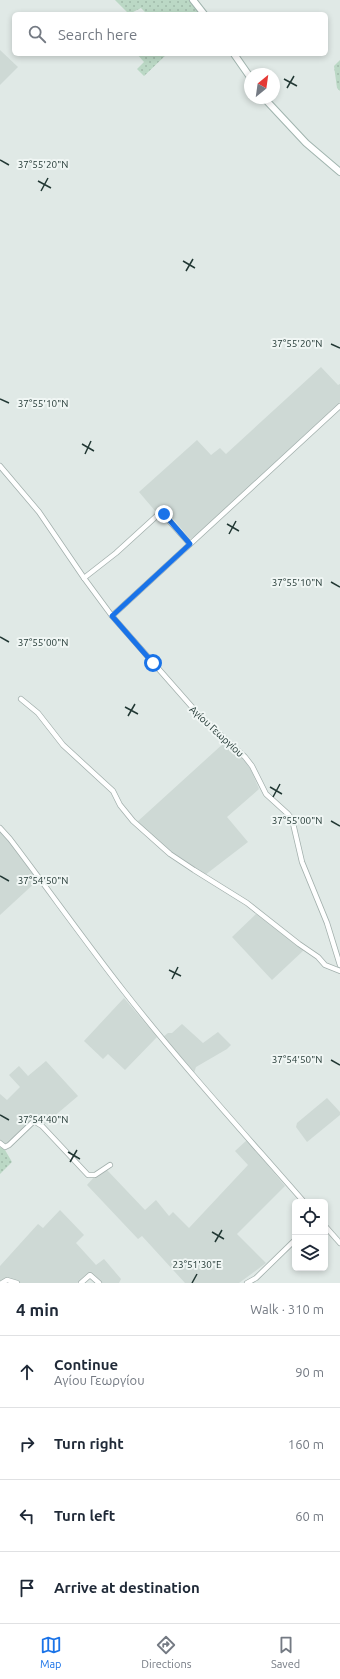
<!DOCTYPE html>
<html lang="en">
<head>
<meta charset="utf-8">
<style>
  body { margin:0; font-family:Ubuntu,sans-serif; background:#f6f6f7; color:#1f2937 }
  .controls { position:absolute; right:12px; bottom:12px; display:grid; overflow:hidden; border-radius:6px; box-shadow:0 2px 6px #0003 }
  .controls button { width:36px; height:36px; display:grid; place-items:center; padding:0; border:0; border-bottom:1px solid #e0e1e3; background:#fff; color:#1f2937; font:20px sans-serif }
  .compass { position:absolute; left:244px; top:68px; width:36px; height:36px; border-radius:50%; background:#fff; box-shadow:0 2px 6px #0003; rotate:29deg }
  .stop { position:absolute; width:12px; height:12px; margin:-9px; border:3px solid #1a73e8; border-radius:50%; background:#fff }
  .stop.end { background:#1a73e8; border-color:#fff; box-shadow:0 1px 4px #0008 }
  .list { margin:0; padding:0; list-style:none }
  h2 { display:flex; justify-content:space-between; align-items:center; height:52px; margin:0; padding:0 16px; font-size:17px }
  h2 small { font-size:13px; font-weight:400; color:#747a83 }
  .list li { display:grid; grid-template-columns:26px 1fr auto; gap:12px; align-items:center; box-sizing:border-box; height:72px; padding:0 16px; border-top:1px solid #e0e1e3 }
  .list b { display:block; font-size:15px; white-space:nowrap }
  .list p { margin:0; font-size:13px; white-space:nowrap; color:#747a83 }
  .list em { font-size:13px; font-style:normal; color:#747a83 }
  .icon { flex:none; width:22px; height:22px; fill:none; stroke:currentColor; stroke-width:2; stroke-linecap:round; stroke-linejoin:round }
  .map { position:relative; flex:none; width:340px; height:1283px; overflow:hidden }
  .search { position:absolute; background:#fff; box-shadow:0 2px 6px #0003; left:12px; right:12px; top:12px; height:44px; display:flex; align-items:center; gap:10px; box-sizing:border-box; padding:0 14px; border-radius:6px; color:#747a83; font-size:15px }
  .sheet { height:340px; background:#fff }
  nav { display:flex; justify-content:space-around; align-items:center; box-sizing:border-box; height:56px; border-top:1px solid #e0e1e3; background:#fff; font-size:11px; color:#747a83 }
  nav a { display:grid; justify-items:center; gap:2px }
  nav .on { color:#1a73e8 }
  .map>svg:first-child { display:block }
  .built { fill:#ced9d5 }
  .grass { fill:url(#grass-dots) }
  .lines { fill:none; stroke-linecap:round; stroke-linejoin:round }
  .street-casing { stroke:#a3b0ad; stroke-width:6 }
  .secondary-casing { stroke:#a0b4ae; stroke-width:8 }
  .street { stroke:#fff; stroke-width:4.5 }
  .secondary { stroke:#fff; stroke-width:6 }
  .route { stroke:#1a73e8; stroke-width:5 }
  .ticks { fill:none; stroke:#223834; stroke-width:1.5 }
  .labels { text-anchor:middle; stroke-width:4; stroke-linejoin:round; paint-order:stroke }
  .street-label { font-size:10px; fill:#223834; stroke:#f0f6f4 }
  .ticks-label { font-size:10px; text-anchor:middle; fill:#223834; stroke:#f0f6f4; stroke-width:4; stroke-linejoin:round; paint-order:stroke }
</style>
</head>
<body>
<div class="map">
<svg width="340" height="1283" viewBox="0 0 340 1283">
  <defs>
    <pattern id="grass-dots" width="8" height="8" patternUnits="userSpaceOnUse"><rect width="8" height="8" fill="#bbd8c5"/><path d="M2 2h.1M6 6h.1" fill="none" stroke="#a0baaa" stroke-width="1.8" stroke-linecap="round"/></pattern>
  </defs>
  <rect width="100%" height="100%" fill="#e0e9e6"/>
  <!-- built -->
  <g class="built">
    <path d="M 0,50 L 18,67 L 0,85 Z"/>
    <path d="M 321,367 L 338,385 L 340,384 L 340,402 L 197,535 L 190,539 L 163,507 L 156,512 L 139,492 L 197,440 L 211,455 L 220,448 L 226,454 Z"/>
    <path d="M 225,742 L 245,761 L 251,770 L 259,789 L 227,817 L 248,842 L 205,875 L 175,856 L 137,822 Z"/>
    <path d="M 0,831 L 12,845 L 38,880 L 0,915 Z"/>
    <path d="M 258,912 L 304,950 L 272,980 L 232,937 Z"/>
    <path d="M 124,998 L 157,1037 L 125,1070 L 108,1054 L 103,1059 L 84,1041 Z"/>
    <path d="M 182,1024 L 203,1043 L 218,1032 L 231,1045 L 227,1049 L 196,1067 L 194,1073 L 163,1037 L 168,1033 L 172,1033 Z"/>
    <path d="M 46,1061 L 78,1096 L 45,1124 L 37,1115 L 7,1145 L 3,1144 L 0,1141 L 0,1094 L 7,1100 L 20,1087 L 9,1075 L 19,1066 L 28,1076 Z"/>
    <path d="M 327,1098 L 340,1112 L 340,1115 L 307,1142 L 296,1127 L 297,1123 Z"/>
    <path d="M 247,1140 L 285,1186 L 237,1234 L 266,1263 L 239,1283 L 185,1283 L 142,1236 L 138,1239 L 87,1185 L 95,1176 L 107,1170 L 145,1210 L 156,1200 L 169,1216 L 173,1212 L 189,1228 L 248,1165 L 235,1151 Z"/>
    <path d="M 60,1210 L 84,1235 L 76,1243 L 96,1265 L 104,1259 L 121,1279 L 119,1283 L 102,1283 L 90,1271 L 77,1283 L 0,1283 L 0,1266 L 38,1224 L 43,1228 Z"/>
  </g>
  <!-- grass -->
  <g class="grass">
    <path d="M 115,0 L 190,0 L 201,14 L 147,14 L 141,8 L 129,14 Z"/>
    <path d="M 137,54 L 167,54 L 144,76 L 137,69 L 144,62 Z"/>
    <path d="M 340,60 L 340,91 L 337,88 L 334,66 Z"/>
    <path d="M 0,1147 L 5,1150 L 12,1162 L 0,1174 Z"/>
  </g>
  <g class="lines">
    <!-- street casing -->
    <g class="street-casing">
      <g id="street">
        <path d="M 0,466 L 39,512 L 84,578 L 112,616 L 200,716 L 245,757 L 252,766 L 266,794 L 288,814 L 292,819 L 302,862 L 327,923 L 340,965"/>
        <path d="M 84,578 L 116,553 L 161,512 L 190,544"/>
        <path d="M 112,616 L 340,406"/>
        <path d="M 21,699 L 38,713 L 63,745 L 113,791 L 120,805 L 133,821 L 170,854 L 194,870 L 247,903 L 299,944 L 318,957 L 325,965 L 340,971"/>
        <path d="M 0,828 L 10,839 C 48,889 84,940 123,990 C 180,1063 243,1132 304,1202"/>
        <path d="M 0,1143 L 5,1147 L 9,1145 L 34,1121 L 42,1126 L 88,1175 L 95,1175 L 110,1165"/>
        <path d="M 325,1226 L 340,1243"/>
        <path d="M 2,1283 L 7,1280 L 17,1283"/>
        <path d="M 81,1283 L 90,1275 L 99,1283"/>
        <path d="M 247,1283 L 256,1278 L 295,1240"/>
      </g>
    </g>
    <!-- secondary casing -->
    <g class="secondary-casing">
      <g id="secondary">
        <path d="M 193,0 L 204,14"/>
        <path d="M 234,54 L 250,77"/>
        <path d="M 264,98 L 306,143 L 340,172"/>
      </g>
    </g>
    <!-- street -->
    <use href="#street" class="street"/>
    <!-- secondary -->
    <use href="#secondary" class="secondary"/>
  </g>
  <g class="lines">
    <!-- route -->
    <path class="route" d="M 153,663 L 112,616 L 190,544 L 164,514"/>
  </g>
  <!-- ticks -->
  <path class="ticks" d="M 284,79 L 297,86M 287,88 L 294,76M 0,160 L 9,165M 38,181 L 51,188M 41,191 L 48,178M 183,261 L 195,268M 186,271 L 193,259M 331,344 L 340,348M 0,399 L 9,403M 82,444 L 94,451M 85,454 L 91,441M 227,524 L 239,531M 229,534 L 236,521M 331,582 L 340,587M 0,637 L 9,642M 125,707 L 138,714M 128,716 L 135,704M 270,787 L 282,794M 273,797 L 280,784M 331,821 L 340,826M 0,876 L 9,881M 169,970 L 181,976M 172,979 L 178,967M 331,1060 L 340,1065M 0,1115 L 9,1120M 68,1152 L 80,1159M 70,1162 L 77,1150M 212,1232 L 224,1239M 215,1242 L 222,1230M 192,1283 L 197,1274"/>
  <g class="labels">
    <!-- street labels -->
    <g class="street-label">
      <text transform="translate(217 731) rotate(43)" y="4">Αγίου Γεωργίου</text>
    </g>
  </g>
  <g class="ticks-label">
    <text x="43" y="168">37°55'20"N</text>
    <text x="297" y="347">37°55'20"N</text>
    <text x="43" y="407">37°55'10"N</text>
    <text x="297" y="586">37°55'10"N</text>
    <text x="43" y="646">37°55'00"N</text>
    <text x="297" y="824">37°55'00"N</text>
    <text x="43" y="884">37°54'50"N</text>
    <text x="297" y="1063">37°54'50"N</text>
    <text x="43" y="1123">37°54'40"N</text>
    <text x="197" y="1268">23°51'30"E</text>
  </g>
</svg>
<div class="controls">
<button><svg class="icon" aria-label="locate" viewBox="0 0 24 24"><circle cx="12" cy="12" r="6"/><path d="M12 2v4M12 18v4M2 12h4M18 12h4"/></svg></button>
<button><svg class="icon" aria-label="layers" viewBox="0 0 24 24"><path d="M12 4l9 5-9 5-9-5zM3 14l9 5 9-5"/></svg></button>
</div>
<svg class="compass" viewBox="-18 -18 36 36"><path d="M0-13l5 13h-10z" fill="#e53935"/><path d="M0 13l5-13h-10z" fill="#747a83"/></svg>
<div class="stop" style="left:153px;top:663px"></div>
<div class="stop end" style="left:164px;top:514px"></div>
<div class="search"><svg class="icon" aria-label="search" viewBox="0 0 24 24"><circle cx="10" cy="10" r="6"/><path d="M15 15l6 6"/></svg>Search here</div>
</div>
<section class="sheet">
<h2>4 min<small>Walk · 310 m</small></h2>
<ul class="list">
<li><svg class="icon" aria-label="ahead" viewBox="0 0 24 24"><path d="M12 20V5M6 11l6-6 6 6"/></svg><div><b>Continue</b><p>Αγίου Γεωργίου</p></div><em>90 m</em></li>
<li><svg class="icon" aria-label="right" viewBox="0 0 24 24"><path d="M7 20v-9h11M14 6l5 5-5 5"/></svg><div><b>Turn right</b></div><em>160 m</em></li>
<li><svg class="icon" aria-label="left" viewBox="0 0 24 24"><path d="M17 20v-9H6M10 6l-5 5 5 5"/></svg><div><b>Turn left</b></div><em>60 m</em></li>
<li><svg class="icon" aria-label="arrive" viewBox="0 0 24 24"><path d="M6 21V4h12l-3 4 3 4H6"/></svg><div><b>Arrive at destination</b></div></li>
</ul>
</section>
<nav>
<a class="on"><svg class="icon" aria-label="map" viewBox="0 0 24 24"><path d="M3 6l6-2 6 2 6-2v14l-6 2-6-2-6 2zM9 4v14M15 6v14"/></svg>Map</a>
<a><svg class="icon" aria-label="directions" viewBox="0 0 24 24"><path d="M12 3l9 9-9 9-9-9zM9 14v-3h6M13 9l2 2-2 2"/></svg>Directions</a>
<a><svg class="icon" aria-label="saved" viewBox="0 0 24 24"><path d="M7 4h10v16l-5-4-5 4z"/></svg>Saved</a>
</nav>
</body>
</html>
